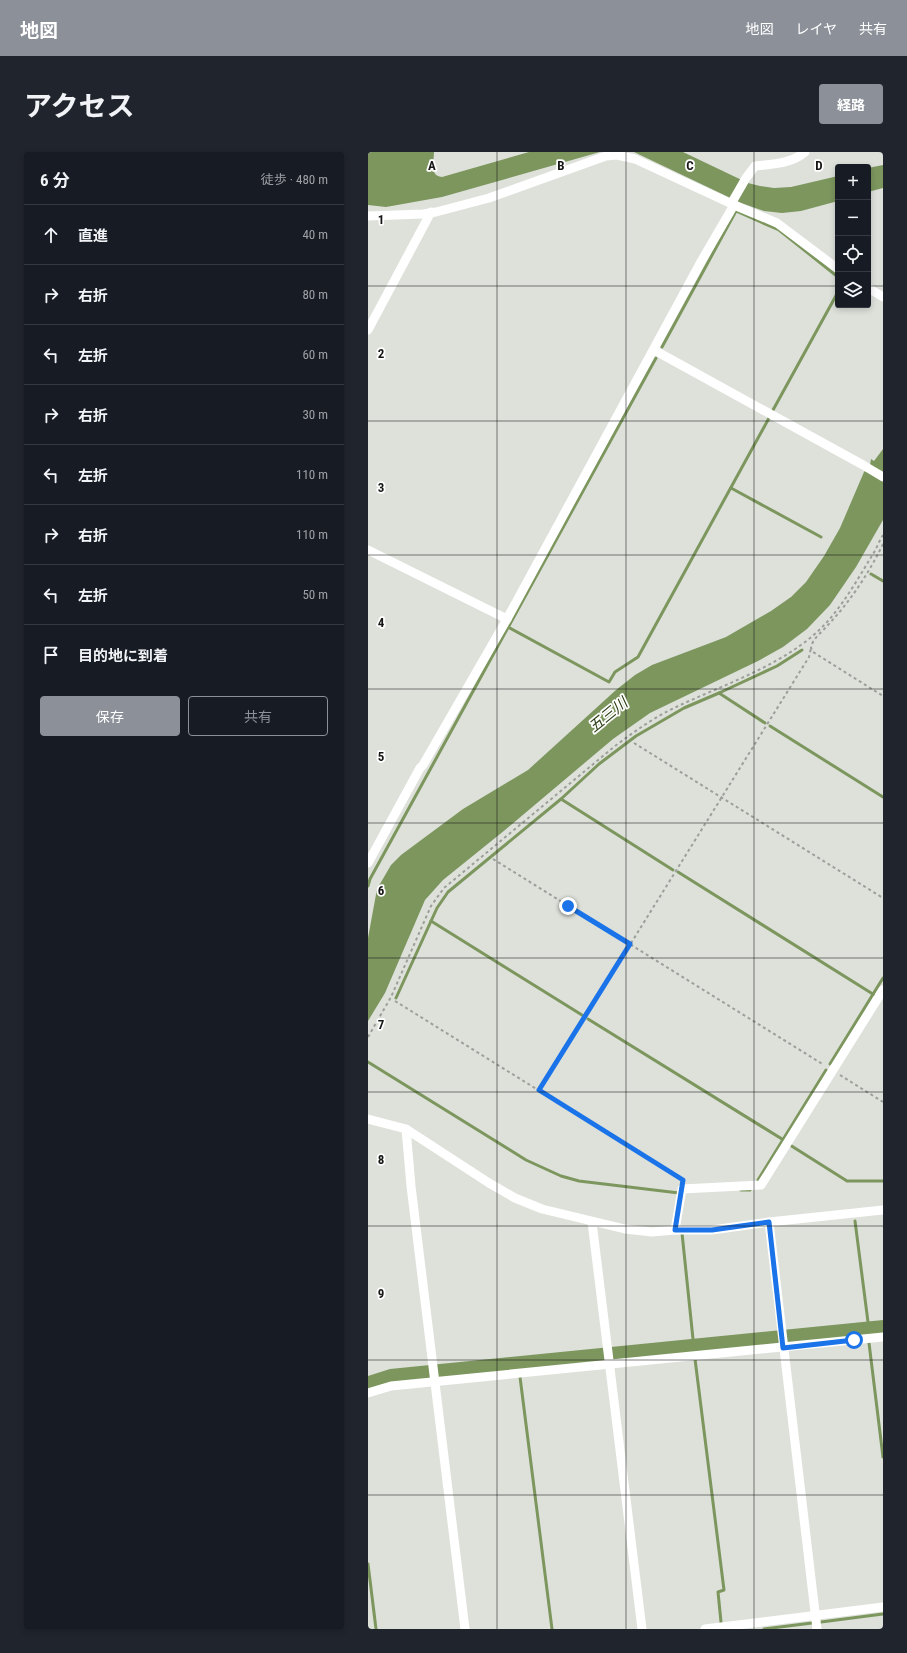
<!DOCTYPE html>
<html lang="ja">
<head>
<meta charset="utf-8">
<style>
  body { margin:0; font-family:"Roboto Condensed","Noto Sans JP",sans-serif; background:#20242c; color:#f1f3f6 }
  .controls { position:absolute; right:12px; top:12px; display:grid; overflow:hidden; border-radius:4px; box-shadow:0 2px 6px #0003 }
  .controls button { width:36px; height:36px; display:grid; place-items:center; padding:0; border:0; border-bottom:1px solid #363941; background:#171b24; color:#f1f3f6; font:20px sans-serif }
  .stop { position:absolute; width:12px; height:12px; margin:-9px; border:3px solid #1a73e8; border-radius:50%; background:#fff }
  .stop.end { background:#1a73e8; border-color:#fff; box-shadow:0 1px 4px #0008 }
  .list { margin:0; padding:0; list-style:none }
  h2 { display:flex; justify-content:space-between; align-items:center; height:52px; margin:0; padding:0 16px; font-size:17px }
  h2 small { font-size:13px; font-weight:400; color:#9ea1a6 }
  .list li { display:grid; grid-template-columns:26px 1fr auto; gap:12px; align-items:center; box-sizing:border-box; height:60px; padding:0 16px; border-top:1px solid #363941 }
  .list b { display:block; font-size:15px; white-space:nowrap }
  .list em { font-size:13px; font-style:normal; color:#9ea1a6 }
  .actions { display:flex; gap:8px; padding:12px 16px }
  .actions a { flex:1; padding:9px 0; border:1px solid #8c9099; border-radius:4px; text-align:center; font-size:14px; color:#8c9099 }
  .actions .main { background:#8c9099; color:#fff }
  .icon { flex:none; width:22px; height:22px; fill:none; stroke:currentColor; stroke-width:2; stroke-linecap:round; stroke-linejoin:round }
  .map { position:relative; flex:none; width:515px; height:1477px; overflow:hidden; border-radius:4px }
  header { display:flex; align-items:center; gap:24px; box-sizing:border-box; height:56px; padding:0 20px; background:#8c9099; color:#fff }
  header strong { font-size:19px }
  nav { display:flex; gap:22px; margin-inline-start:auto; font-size:14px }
  .intro { display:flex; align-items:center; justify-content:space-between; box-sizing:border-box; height:96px; padding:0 24px }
  h1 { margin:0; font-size:28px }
  .button { padding:10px 18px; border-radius:4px; background:#8c9099; color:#fff; font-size:14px; font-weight:700 }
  main { display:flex; gap:24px; padding:0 24px }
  aside { flex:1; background:#171b24; border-radius:4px; box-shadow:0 2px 6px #0003 }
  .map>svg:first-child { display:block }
  .water { fill:#7c965e }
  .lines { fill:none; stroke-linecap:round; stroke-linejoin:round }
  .stream { stroke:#7c965e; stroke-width:3 }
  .path { stroke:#9c9f9a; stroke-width:2; stroke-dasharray:3 3; stroke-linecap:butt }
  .street { stroke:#fff; stroke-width:9 }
  .route { stroke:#1a73e8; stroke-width:5 }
  .grid { fill:none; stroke:#161715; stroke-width:1; stroke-opacity:0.55 }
  .labels { text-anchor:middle; stroke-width:3.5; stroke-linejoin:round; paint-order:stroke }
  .water-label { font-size:15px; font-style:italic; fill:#2b3d13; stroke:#fff }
  .grid-label { font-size:13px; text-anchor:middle; font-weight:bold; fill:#161715; stroke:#fff; stroke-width:3.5; stroke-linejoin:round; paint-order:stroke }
</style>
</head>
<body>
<header>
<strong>地図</strong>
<nav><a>地図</a><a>レイヤ</a><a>共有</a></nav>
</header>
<div class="intro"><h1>アクセス</h1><a class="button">経路</a></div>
<main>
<aside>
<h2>6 分<small>徒歩 · 480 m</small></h2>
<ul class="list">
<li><svg class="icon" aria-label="ahead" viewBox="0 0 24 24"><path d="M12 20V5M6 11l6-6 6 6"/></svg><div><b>直進</b></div><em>40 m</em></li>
<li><svg class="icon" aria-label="right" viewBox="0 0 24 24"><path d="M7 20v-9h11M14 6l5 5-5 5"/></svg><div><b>右折</b></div><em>80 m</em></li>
<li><svg class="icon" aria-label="left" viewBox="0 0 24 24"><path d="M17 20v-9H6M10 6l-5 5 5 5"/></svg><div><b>左折</b></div><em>60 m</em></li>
<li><svg class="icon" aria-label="right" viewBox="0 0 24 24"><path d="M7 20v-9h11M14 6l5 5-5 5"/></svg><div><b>右折</b></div><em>30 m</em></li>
<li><svg class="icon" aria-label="left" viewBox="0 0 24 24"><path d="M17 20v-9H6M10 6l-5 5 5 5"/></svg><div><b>左折</b></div><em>110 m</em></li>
<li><svg class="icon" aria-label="right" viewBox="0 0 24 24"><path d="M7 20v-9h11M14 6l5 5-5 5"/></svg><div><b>右折</b></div><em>110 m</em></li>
<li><svg class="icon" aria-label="left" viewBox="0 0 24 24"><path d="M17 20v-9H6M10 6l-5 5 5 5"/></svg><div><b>左折</b></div><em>50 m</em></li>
<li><svg class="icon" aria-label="arrive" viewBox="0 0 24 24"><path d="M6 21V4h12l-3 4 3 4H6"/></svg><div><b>目的地に到着</b></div></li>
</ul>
<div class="actions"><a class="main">保存</a><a>共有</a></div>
</aside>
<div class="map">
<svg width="515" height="1477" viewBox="0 0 515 1477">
  <rect width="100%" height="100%" fill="#dde1da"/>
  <!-- water -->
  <g class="water">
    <path d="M 0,0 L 66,0 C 66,9 61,24 74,25 L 161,0 L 232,0 L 74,45 L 18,55 L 0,53 Z"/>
    <path d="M 266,0 L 315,0 L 380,31 L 392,34 L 406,36 L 423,35 L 470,24 L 470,49 L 433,59 L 414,61 L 396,59 L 373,51 Z"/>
    <path d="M 515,13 L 515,36 L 500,40 L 500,16 Z"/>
    <path d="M 515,297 L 515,368 L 488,415 L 462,453 L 439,477 L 415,495 L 390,509 L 282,561 L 245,587 L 137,678 L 75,728 L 57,748 L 17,841 L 0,869 L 0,786 L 9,737 L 23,713 L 33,703 L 95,657 L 160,618 L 248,538 L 267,523 L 284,513 L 358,485 L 403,459 L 423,445 L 438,430 L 456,404 L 472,376 L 496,320 L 502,313 L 503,307 L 506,309 Z"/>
    <path d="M 515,1168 L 515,1182 L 0,1238 L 0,1224 L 22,1217 Z"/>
  </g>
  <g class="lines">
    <!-- stream -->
    <g class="stream">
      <path d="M 294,195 L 368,59 L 411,78 L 470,125"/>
      <path d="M 405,258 L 470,140"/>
      <path d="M 363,336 L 453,385"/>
      <path d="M 503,422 L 515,429"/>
      <path d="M 140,475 L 241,530 L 247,520 L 270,505 L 401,266"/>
      <path d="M 351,541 L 397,571"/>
      <path d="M 402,574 L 515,645"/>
      <path d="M 193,647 L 305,718"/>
      <path d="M 310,720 L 508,844"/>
      <path d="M 0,734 L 2,727 L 288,206"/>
      <path d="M 63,769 L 214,863"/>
      <path d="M 28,846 L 69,756 L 80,740 L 193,647 L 231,612 L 268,584 L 316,556 L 351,541 L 409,514 L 434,498"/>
      <path d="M 220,867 L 414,987"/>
      <path d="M 0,910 L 158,1008 L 193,1024 L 211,1029 L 311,1041"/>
      <path d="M 462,912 L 515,826"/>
      <path d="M 422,993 L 479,1029 L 515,1029"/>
      <path d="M 390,1028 L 458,918"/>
      <path d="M 373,1038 L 382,1038"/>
      <path d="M 487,1069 L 500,1170"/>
      <path d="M 314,1081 L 325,1187"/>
      <path d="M 501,1191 L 515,1305"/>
      <path d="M 327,1207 L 356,1438 L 350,1440 L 353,1470"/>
      <path d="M 152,1225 L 184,1477"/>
      <path d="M 0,1412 L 8,1477"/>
      <path d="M 453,1470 L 515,1462"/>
      <path d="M 396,1477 L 444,1471"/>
    </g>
    <!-- path -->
    <g class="path">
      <path d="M 515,392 C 501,421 482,450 459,474 C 453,481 444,487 443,496 L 445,500 L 515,544"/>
      <path d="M 266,591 L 515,746"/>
      <path d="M 125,707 L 456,913"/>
      <path d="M 27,849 L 313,1027"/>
      <path d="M 0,885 L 23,845 L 63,754 L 76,736 L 247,594 C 266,580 285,566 306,556 C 356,532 421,512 459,470 C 477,450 491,425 505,402 C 509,396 511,389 515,383"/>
      <path d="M 472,923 L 515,950"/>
      <path d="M 171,939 L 441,505 L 443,496"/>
    </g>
    <!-- street -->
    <g class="street">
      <path d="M 363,52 L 378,26 L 387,14 C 405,12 423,12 437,0"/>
      <path d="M 0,64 L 55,62 L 68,60 L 121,46 L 238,4 L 249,3 L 267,7 L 366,53 L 409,71 L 470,117"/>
      <path d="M 500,136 L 515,145"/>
      <path d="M 0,178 L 63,60"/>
      <path d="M 286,198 L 495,313 L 515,325"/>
      <path d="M 0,398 L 139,467"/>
      <path d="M 0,711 L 52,616 L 55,613 L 139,467 L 334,108 L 366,53"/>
      <path d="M 0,967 L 38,977 L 121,1031 L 147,1046 L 174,1057 L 257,1077 L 284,1080 L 307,1078 L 344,1078 L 401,1070 L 515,1058"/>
      <path d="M 38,977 L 43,1034 L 97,1477"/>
      <path d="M 224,1070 L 274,1477"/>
      <path d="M 401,1070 L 449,1477"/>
      <path d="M 307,1078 L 314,1037 L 393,1033 L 515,838"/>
      <path d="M 0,1241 L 23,1234 L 515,1185"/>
      <path d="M 337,1477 L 515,1455"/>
    </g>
  </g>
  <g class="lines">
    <!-- route -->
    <path class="route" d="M 200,754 L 262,792 L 171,938 L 315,1028 L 307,1078 L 344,1078 L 401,1070 L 415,1196 L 486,1188"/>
  </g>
  <!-- grid -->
  <path class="grid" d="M 129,0 L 129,1477M 258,0 L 258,1477M 386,0 L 386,1477M 0,134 L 470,134M 500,134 L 515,134M 0,269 L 515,269M 0,403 L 515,403M 0,537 L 515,537M 0,671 L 515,671M 0,806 L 515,806M 0,940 L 515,940M 0,1074 L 515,1074M 0,1208 L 515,1208M 0,1343 L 515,1343"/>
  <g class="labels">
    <!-- water labels -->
    <g class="water-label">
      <text transform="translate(240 563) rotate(-39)" y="5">五三川</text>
    </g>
  </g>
  <g class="grid-label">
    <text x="64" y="18">A</text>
    <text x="193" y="18">B</text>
    <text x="322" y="18">C</text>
    <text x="451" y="18">D</text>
    <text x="13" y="72">1</text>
    <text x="13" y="206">2</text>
    <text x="13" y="340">3</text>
    <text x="13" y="475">4</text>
    <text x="13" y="609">5</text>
    <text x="13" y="743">6</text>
    <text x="13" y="877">7</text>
    <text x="13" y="1012">8</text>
    <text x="13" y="1146">9</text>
  </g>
</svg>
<div class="controls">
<button>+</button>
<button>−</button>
<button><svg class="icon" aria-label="locate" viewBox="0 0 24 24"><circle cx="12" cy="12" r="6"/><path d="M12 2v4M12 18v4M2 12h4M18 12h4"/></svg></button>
<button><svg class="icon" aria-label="layers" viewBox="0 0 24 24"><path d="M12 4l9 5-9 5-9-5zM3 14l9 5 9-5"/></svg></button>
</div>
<div class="stop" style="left:486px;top:1188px"></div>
<div class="stop end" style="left:200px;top:754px"></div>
</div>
</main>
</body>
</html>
